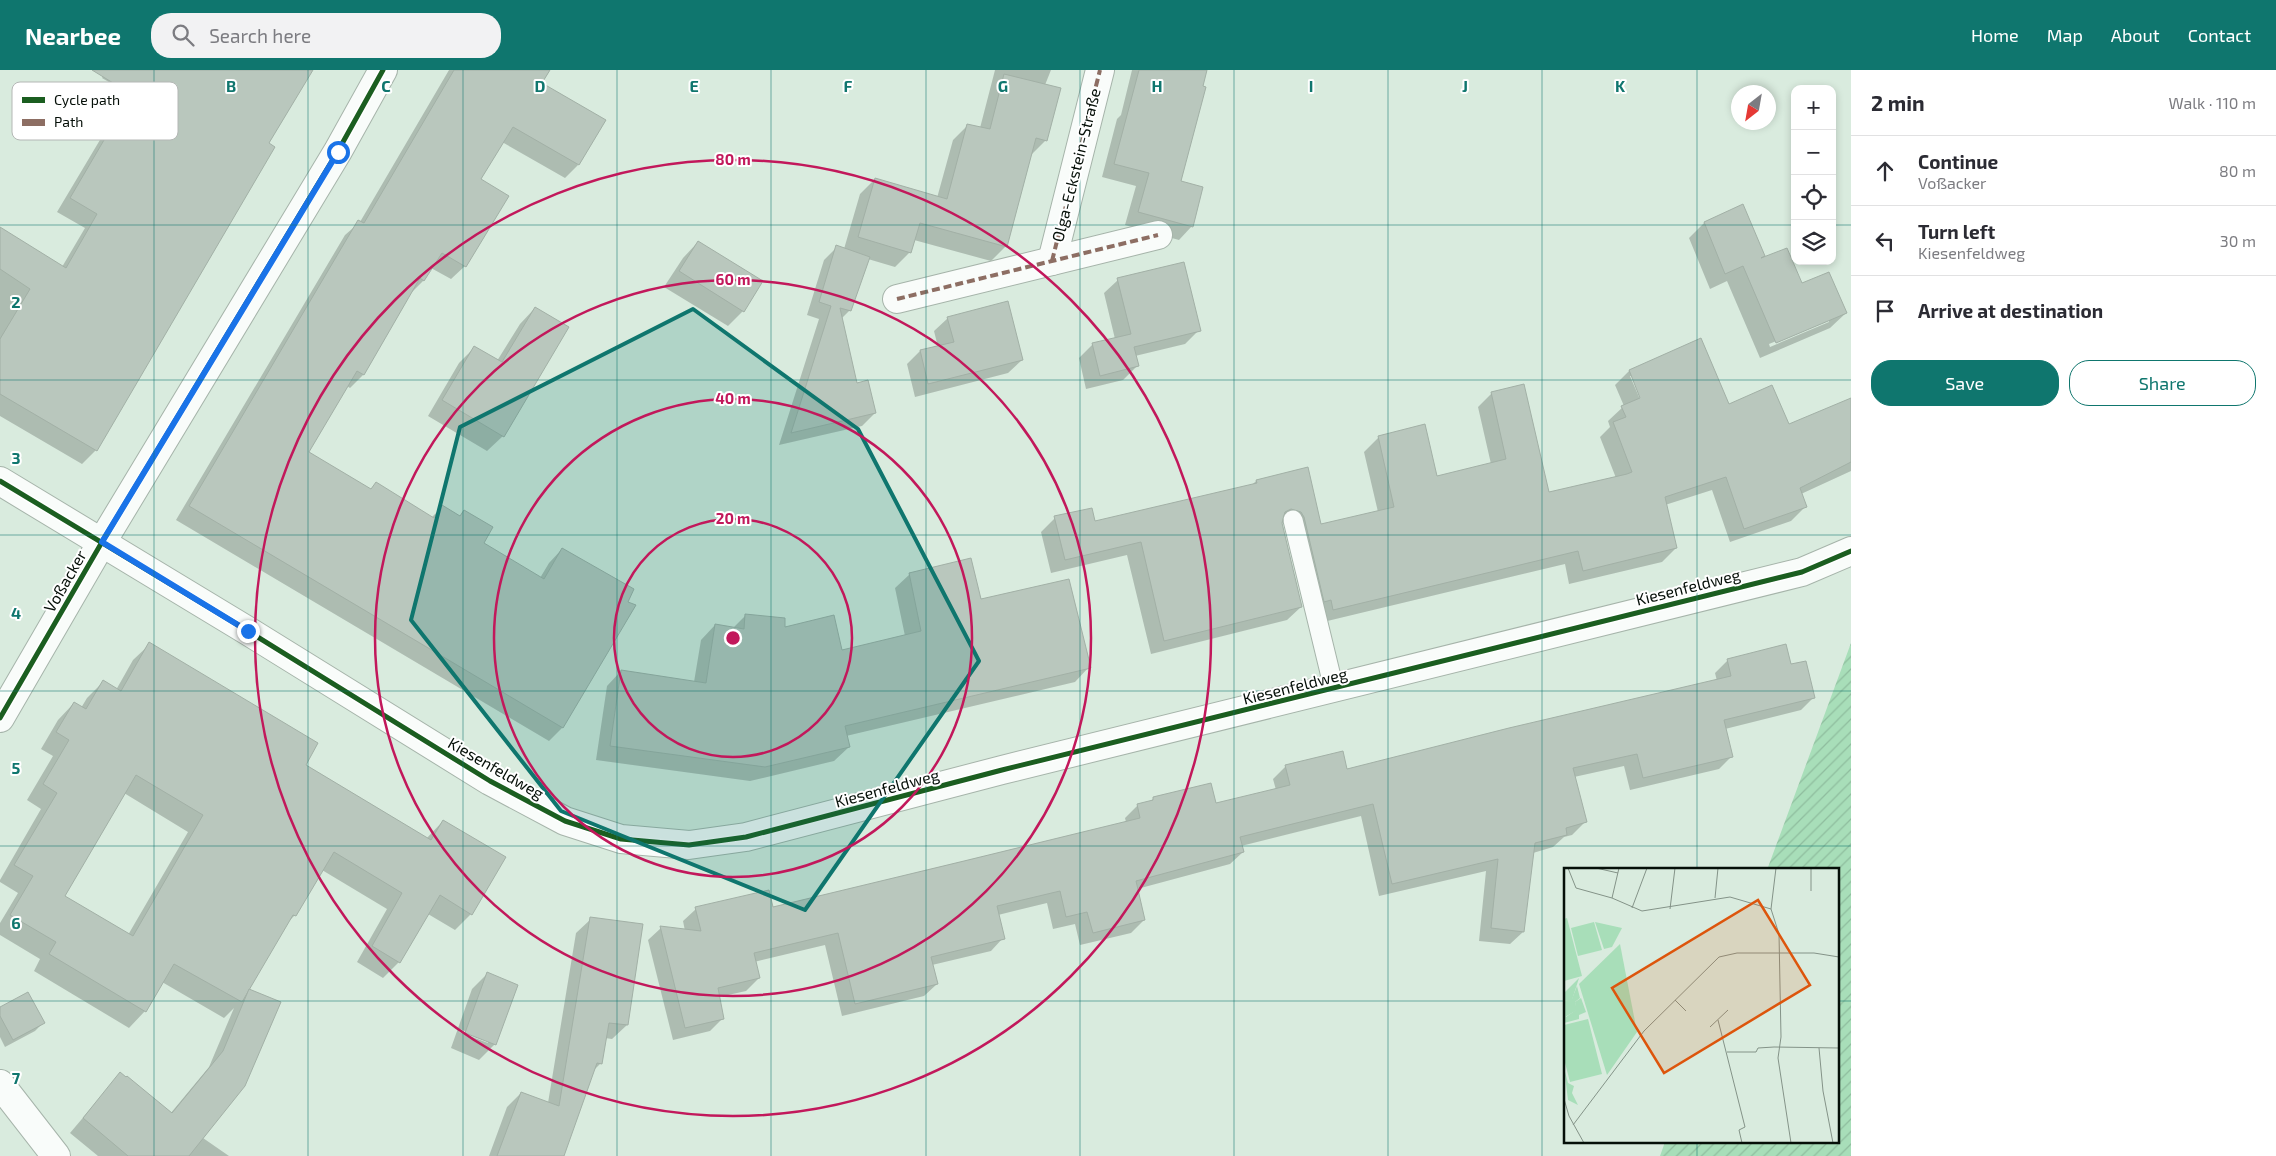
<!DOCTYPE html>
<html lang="en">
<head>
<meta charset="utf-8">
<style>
  body { margin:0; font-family:"Exo 2",sans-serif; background:#f2f2f3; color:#2b2b33 }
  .controls { position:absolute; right:15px; top:15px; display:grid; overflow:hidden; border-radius:10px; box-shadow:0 2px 8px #0003 }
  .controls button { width:45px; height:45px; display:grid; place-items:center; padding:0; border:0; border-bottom:1px solid #e1e1e2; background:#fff; color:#2b2b33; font:25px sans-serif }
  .compass { position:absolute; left:1731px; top:15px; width:45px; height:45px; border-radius:50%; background:#fff; box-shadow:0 2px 8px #0003; rotate:211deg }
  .stop { position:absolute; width:15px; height:15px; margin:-11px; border:4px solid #1a73e8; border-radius:50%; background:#fff }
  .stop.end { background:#1a73e8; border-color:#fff; box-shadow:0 1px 5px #0008 }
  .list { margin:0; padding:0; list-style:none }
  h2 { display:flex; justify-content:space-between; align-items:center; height:65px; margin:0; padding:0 20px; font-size:21px }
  h2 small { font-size:16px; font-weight:400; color:#7c7c81 }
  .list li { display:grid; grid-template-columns:32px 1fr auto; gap:15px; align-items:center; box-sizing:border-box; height:70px; padding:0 20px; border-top:1px solid #e1e1e2 }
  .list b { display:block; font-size:19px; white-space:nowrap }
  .list p { margin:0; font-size:16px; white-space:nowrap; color:#7c7c81 }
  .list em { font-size:16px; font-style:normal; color:#7c7c81 }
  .actions { display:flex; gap:10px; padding:15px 20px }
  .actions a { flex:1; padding:11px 0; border:1px solid #0f766e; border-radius:20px; text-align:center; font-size:18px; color:#0f766e }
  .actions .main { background:#0f766e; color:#fff }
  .icon { flex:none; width:28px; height:28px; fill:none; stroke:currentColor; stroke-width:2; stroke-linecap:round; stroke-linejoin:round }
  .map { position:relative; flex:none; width:1851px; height:1086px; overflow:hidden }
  header { display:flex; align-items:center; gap:30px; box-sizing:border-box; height:70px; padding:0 25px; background:#0f766e; color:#fff }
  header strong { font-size:24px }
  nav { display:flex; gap:28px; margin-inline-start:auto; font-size:18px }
  .search { width:350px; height:45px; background:#f2f2f3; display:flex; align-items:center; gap:12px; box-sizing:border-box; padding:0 18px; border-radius:20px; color:#7c7c81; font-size:19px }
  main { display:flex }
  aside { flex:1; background:#fff }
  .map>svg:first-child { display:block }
  .garden { fill:url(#garden-furrows) }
  .shadow { fill:#0003; fill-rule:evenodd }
  .building { fill:#b9c7bd; stroke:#a2b0a6; fill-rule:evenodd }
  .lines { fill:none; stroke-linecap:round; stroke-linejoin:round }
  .lane-casing { stroke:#a6b4aa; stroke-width:21 }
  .street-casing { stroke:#a6b4aa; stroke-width:30 }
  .lane { stroke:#f9fcfa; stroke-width:19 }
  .street { stroke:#f9fcfa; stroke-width:28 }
  .quiet { stroke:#8d6e63; stroke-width:4; stroke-dasharray:8 4; stroke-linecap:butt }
  .cycleway-casing { stroke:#fff; stroke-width:8 }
  .cycleway { stroke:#1b5e20; stroke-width:5 }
  .route { stroke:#1a73e8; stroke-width:6 }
  .marked { fill:#0f766e; fill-opacity:0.2; stroke:#0f766e; stroke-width:4; stroke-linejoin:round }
  .grid { fill:none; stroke:#0f766e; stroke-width:1; stroke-opacity:0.55 }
  .ring { fill:none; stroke:#c2185b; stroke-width:2.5 }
  .labels { text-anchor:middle; stroke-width:4; stroke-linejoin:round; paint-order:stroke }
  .street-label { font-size:16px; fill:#050f08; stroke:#fff }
  .inset-road { fill:none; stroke:#849388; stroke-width:1 }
  .view { fill:#dd550c; fill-opacity:0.15; stroke:#dd550c; stroke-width:2.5 }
  .inset-edge { fill:none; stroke:#050f08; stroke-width:2.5 }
  .key { fill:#fff; stroke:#b4b7b5; stroke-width:1 }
  .key-label { font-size:14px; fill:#050f08 }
  .grid-label { font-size:16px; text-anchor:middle; font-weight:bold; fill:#0f766e; stroke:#fff; stroke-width:4; stroke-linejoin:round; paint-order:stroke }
  .centre { fill:#c2185b; stroke:#fff; stroke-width:2.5 }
  .ring-label { font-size:15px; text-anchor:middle; font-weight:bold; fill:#c2185b; stroke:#fff; stroke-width:4; stroke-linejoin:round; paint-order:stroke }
</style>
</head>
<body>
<header>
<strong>Nearbee</strong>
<div class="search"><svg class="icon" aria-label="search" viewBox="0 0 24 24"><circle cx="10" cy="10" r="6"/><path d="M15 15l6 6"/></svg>Search here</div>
<nav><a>Home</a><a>Map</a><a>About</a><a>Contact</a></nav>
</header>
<main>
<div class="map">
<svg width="1851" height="1086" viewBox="0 0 1851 1086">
  <defs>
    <pattern id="garden-furrows" width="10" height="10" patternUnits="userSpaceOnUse" patternTransform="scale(1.25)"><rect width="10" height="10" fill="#a8deb9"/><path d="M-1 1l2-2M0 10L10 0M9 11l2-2" fill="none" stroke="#8fbd9e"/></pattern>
  </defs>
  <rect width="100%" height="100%" fill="#d9ebde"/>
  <!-- garden -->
  <path class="garden" d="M 1851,573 L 1851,1086 L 1660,1086 L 1665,1072 L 1837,1072 L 1837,800 L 1767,800 Z"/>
  <!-- shadow -->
  <g class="shadow">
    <path d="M 107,0 L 312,0 L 268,74 L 273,77 L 96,380 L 82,394 L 0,346 L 0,158 L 62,197 L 85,158 L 57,142 L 119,38 L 110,33 L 119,18 L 102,8 Z"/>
    <path d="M 449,0 L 550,0 L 541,14 L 578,95 L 565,108 L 502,72 L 480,110 L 465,196 L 451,209 L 431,198 L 423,211 L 410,224 L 363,305 L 350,318 L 347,316 L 308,382 L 370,420 L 376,414 L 431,448 L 442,437 L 482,473 L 540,508 L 549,493 L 562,479 L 562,658 L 549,671 L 176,450 L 345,165 L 360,152 Z"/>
    <path d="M 995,0 L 1051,0 L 1045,15 L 1046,70 L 1031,85 L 1006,176 L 991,191 L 914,170 L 910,182 L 895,197 L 868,189 L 850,240 L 841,249 L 856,315 L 875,343 L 862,356 L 779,375 L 819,249 L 807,245 L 824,190 L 837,177 L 844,179 L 860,124 L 875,109 L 937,128 L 953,70 L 968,55 L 980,58 Z"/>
    <path d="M 1132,0 L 1205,0 L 1180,112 L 1192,156 L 1179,170 L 1125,155 L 1136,116 L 1102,107 L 1117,49 L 1121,45 Z"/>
    <path d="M 1704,153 L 1763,186 L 1759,190 L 1846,243 L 1830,258 L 1760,288 L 1727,211 L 1710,219 L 1689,168 ZM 1829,250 L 1829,252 L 1770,277 L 1769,274 Z"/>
    <path d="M 698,172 L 743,241 L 728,256 L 664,217 L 683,188 Z"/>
    <path d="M 1118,210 L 1199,260 L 1185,274 L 1135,286 L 1137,296 L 1123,310 L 1086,319 L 1079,288 L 1093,274 L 1115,269 L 1104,223 Z"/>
    <path d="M 535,238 L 503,366 L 487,381 L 428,346 L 459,293 L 475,277 L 497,291 L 520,254 Z"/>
    <path d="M 948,248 L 1022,290 L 1008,303 L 915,327 L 907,294 L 920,281 L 938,277 L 934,261 Z"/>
    <path d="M 1700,270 L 1728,336 L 1789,356 L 1851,330 L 1851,401 L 1801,424 L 1805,437 L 1791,451 L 1730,472 L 1712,420 L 1665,435 L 1676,478 L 1662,492 L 1569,514 L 1565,494 L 1319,553 L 1290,461 L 1280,450 L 1301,537 L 1287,550 L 1151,584 L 1127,485 L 1051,503 L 1041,462 L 1055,448 L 1094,453 L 1252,415 L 1256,411 L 1320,455 L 1378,442 L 1364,382 L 1378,368 L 1424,356 L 1436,407 L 1491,394 L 1478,337 L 1492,323 L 1548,423 L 1616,408 L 1600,367 L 1610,357 L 1608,351 L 1624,336 L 1615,315 L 1629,301 ZM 1630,306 L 1632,306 L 1644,333 L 1642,334 Z"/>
    <path d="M 910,504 L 980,531 L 1089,597 L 1075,612 L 846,666 L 849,677 L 834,691 L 750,711 L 596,690 L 607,616 L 621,601 L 694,612 L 701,570 L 715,555 L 733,558 L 746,545 L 841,582 L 905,566 L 895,518 Z"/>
    <path d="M 150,574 L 304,695 L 426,769 L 443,751 L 471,844 L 455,860 L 428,844 L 399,892 L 383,908 L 357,892 L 387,839 L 322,800 L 295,845 L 286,854 L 248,920 L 280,933 L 203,1068 L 229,1086 L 98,1086 L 70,1063 L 120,1004 L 170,1044 L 209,997 L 234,938 L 224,948 L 162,912 L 145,941 L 129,958 L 34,901 L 40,889 L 0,865 L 0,853 L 18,823 L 0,812 L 0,810 L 41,739 L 27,730 L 53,686 L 41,679 L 58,650 L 74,633 L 81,638 L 87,628 L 104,611 L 116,620 L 133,590 ZM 124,723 L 188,762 L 128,865 L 64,826 Z"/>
    <path d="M 1728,590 L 1790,596 L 1814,627 L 1801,640 L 1725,659 L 1732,686 L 1719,699 L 1630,720 L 1624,696 L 1574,707 L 1585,752 L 1572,765 L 1564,767 L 1553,777 L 1533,783 L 1523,862 L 1510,874 L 1479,871 L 1486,801 L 1379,826 L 1361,746 L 1241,776 L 1243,782 L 1230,794 L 1137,819 L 1144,850 L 1131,863 L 1080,875 L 1075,854 L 1053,859 L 1047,833 L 998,845 L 1003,868 L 991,881 L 932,895 L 937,914 L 924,926 L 842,946 L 825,875 L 754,892 L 759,908 L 746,921 L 719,927 L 723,948 L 710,961 L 673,970 L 648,870 L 661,858 L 685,861 L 683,851 L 696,839 L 772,838 L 1126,752 L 1125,748 L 1138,735 L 1150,732 L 1154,728 L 1215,735 L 1276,720 L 1273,709 L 1286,696 L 1346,701 L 1717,611 L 1715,603 Z"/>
    <path d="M 591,849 L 627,955 L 612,969 L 605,968 L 601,993 L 593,1001 L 563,1086 L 489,1086 L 507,1037 L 521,1023 L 548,1033 L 576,863 Z"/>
    <path d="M 488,903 L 495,974 L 479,990 L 451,978 L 472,919 ZM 460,959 L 488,971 L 488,973 L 459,962 Z"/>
    <path d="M 0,939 L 43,953 L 35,961 L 5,977 L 0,967 Z"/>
  </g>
  <!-- building -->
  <g class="building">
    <path d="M 92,0 L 313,0 L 269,73 L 275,77 L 97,381 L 0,324 L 0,269 L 30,219 L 0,199 L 0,157 L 66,198 L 97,144 L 70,128 L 131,24 Z"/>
    <path d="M 454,0 L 550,0 L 542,13 L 606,50 L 579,95 L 513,57 L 481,109 L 509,126 L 466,197 L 442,183 L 424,211 L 420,208 L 364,305 L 357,301 L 309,382 L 371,419 L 376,412 L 434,448 L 442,435 L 460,446 L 464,440 L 493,457 L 484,473 L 544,509 L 562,478 L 634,519 L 628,532 L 636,535 L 563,658 L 189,436 L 358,150 L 364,153 Z"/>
    <path d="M 1139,0 L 1207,0 L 1203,16 L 1206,17 L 1181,111 L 1203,117 L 1193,157 L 1138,142 L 1149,103 L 1114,94 Z"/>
    <path d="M 1004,4 L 1061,18 L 1047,71 L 1036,68 L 1007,177 L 920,153 L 911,183 L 858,167 L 875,108 L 947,129 L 967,54 L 990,59 Z"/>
    <path d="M 1743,134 L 1765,186 L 1761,188 L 1787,178 L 1802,213 L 1829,202 L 1847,243 L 1776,273 L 1743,196 L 1725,204 L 1704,152 Z"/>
    <path d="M 698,171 L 763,211 L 744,242 L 679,201 Z"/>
    <path d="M 836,175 L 870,187 L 851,241 L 840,238 L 857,313 L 868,310 L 876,343 L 791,363 L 831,236 L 819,232 Z"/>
    <path d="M 1184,192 L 1201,261 L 1134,277 L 1139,296 L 1100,306 L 1092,273 L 1131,264 L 1117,208 Z"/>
    <path d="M 1008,231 L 1023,290 L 928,314 L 920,280 L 954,272 L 947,247 Z"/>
    <path d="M 535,237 L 569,257 L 504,367 L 442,330 L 474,276 L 502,292 Z"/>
    <path d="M 1701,268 L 1729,334 L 1772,315 L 1789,354 L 1851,328 L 1851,392 L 1800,418 L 1807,437 L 1744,459 L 1726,407 L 1665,427 L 1677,478 L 1583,501 L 1578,481 L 1333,540 L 1331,530 L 1324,532 L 1304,447 L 1301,442 L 1291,439 L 1285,442 L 1282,453 L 1302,537 L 1164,571 L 1141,472 L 1065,490 L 1054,446 L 1092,438 L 1095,451 L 1257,413 L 1256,410 L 1308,397 L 1321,454 L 1394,437 L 1378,366 L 1425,354 L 1437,406 L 1506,389 L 1491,322 L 1524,314 L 1549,422 L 1627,404 L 1632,402 L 1613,352 L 1626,347 L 1621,336 L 1640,328 L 1629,300 Z"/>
    <path d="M 971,488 L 981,529 L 1069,509 L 1091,598 L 845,656 L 850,677 L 765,697 L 610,676 L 621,600 L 706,613 L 715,554 L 744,559 L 745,544 L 785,548 L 785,557 L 834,545 L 842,580 L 921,561 L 909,503 Z"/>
    <path d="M 149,572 L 318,673 L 306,695 L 431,770 L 443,750 L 506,787 L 472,845 L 440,825 L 400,893 L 372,876 L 402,823 L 334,782 L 296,846 L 293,845 L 242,932 L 174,894 L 146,942 L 49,884 L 56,872 L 10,845 L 33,806 L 14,795 L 57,723 L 43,714 L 69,670 L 56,662 L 74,632 L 86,639 L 103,610 L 121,621 ZM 136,705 L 203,745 L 133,866 L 65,826 Z"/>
    <path d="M 1786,574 L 1791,594 L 1806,591 L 1815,628 L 1724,650 L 1733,687 L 1643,708 L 1637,684 L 1573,698 L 1587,752 L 1566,758 L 1567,765 L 1535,773 L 1524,862 L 1491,858 L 1498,789 L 1392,814 L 1373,734 L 1240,767 L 1244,782 L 1136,811 L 1145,850 L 1093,863 L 1087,842 L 1066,847 L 1060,821 L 997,836 L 1005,869 L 931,887 L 938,914 L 855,934 L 838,863 L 754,883 L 760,908 L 718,918 L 724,949 L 685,958 L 660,856 L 701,861 L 695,837 L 769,820 L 773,837 L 964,791 L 1140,748 L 1137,734 L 1153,730 L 1153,727 L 1211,713 L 1216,733 L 1274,719 L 1290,715 L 1285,695 L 1343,681 L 1347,699 L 1509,658 L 1731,606 L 1727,589 Z"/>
    <path d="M 590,847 L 643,854 L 628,955 L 609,953 L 602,994 L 597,993 L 564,1086 L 497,1086 L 521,1022 L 559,1036 Z"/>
    <path d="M 487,902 L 518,915 L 496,975 L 465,963 Z"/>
    <path d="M 249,919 L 281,932 L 245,1016 L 189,1086 L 128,1086 L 83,1048 L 120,1002 L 126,1007 L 127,1006 L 172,1043 L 223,981 Z"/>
    <path d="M 28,922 L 45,953 L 13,970 L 0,946 L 0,937 Z"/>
  </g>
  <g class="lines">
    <!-- lane casing -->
    <g class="lane-casing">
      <path id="lane" d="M 1293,450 L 1334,619"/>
    </g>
    <!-- street casing -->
    <g class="street-casing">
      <g id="street">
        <path d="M 1052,191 L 1100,0"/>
        <path d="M 897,229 L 1158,165"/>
        <path d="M 0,411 L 248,561 L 490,711 L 565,751 L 621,769 L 689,775 L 746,767 L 1002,700 L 1802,502 L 1851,481"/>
        <path d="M 0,648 L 102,472 L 338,81 L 383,0"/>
        <path d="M 0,1014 L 56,1086"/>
      </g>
    </g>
    <!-- lane -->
    <use href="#lane" class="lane"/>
    <!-- street -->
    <use href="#street" class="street"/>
    <!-- quiet -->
    <g class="quiet">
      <path d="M 1052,191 L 1100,0"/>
      <path d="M 897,229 L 1158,165"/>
    </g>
    <!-- cycleway casing -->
    <g class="cycleway-casing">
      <g id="cycleway">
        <path d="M 0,411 L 248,561 L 490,711 L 565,751 L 621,769 L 689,775 L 746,767 L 1002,700 L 1802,502 L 1851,481"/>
        <path d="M 0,648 L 102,472 L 338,81 L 383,0"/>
      </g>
    </g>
    <!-- cycleway -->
    <use href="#cycleway" class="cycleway"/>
  </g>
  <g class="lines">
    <!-- route -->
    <path class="route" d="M 248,561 L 102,472 L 338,82"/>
  </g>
  <!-- marked area -->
  <path class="marked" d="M 693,239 L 858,359 L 979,591 L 805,840 L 561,741 L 411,550 L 460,357 Z"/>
  <!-- grid -->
  <path class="grid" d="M 154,0 L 154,1086M 308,0 L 308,1086M 463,0 L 463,1086M 617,0 L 617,1086M 771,0 L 771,1086M 926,0 L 926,1086M 1080,0 L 1080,1086M 1234,0 L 1234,1086M 1388,0 L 1388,1086M 1542,0 L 1542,1086M 1697,0 L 1697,800M 0,155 L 1795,155M 1832,155 L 1851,155M 0,310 L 1851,310M 0,465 L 1851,465M 0,621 L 1851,621M 0,776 L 1851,776M 0,931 L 1565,931M 1837,931 L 1851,931M 1697,1072 L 1697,1086"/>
  <!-- distance rings -->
  <g class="ring">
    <circle cx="733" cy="568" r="119"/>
    <circle cx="733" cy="568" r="239"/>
    <circle cx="733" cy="568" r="358"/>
    <circle cx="733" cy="568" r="478"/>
  </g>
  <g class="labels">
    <!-- street labels -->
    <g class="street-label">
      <text transform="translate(1076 95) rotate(-76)" y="6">Olga-Eckstein-Straße</text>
      <text transform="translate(65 511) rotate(-60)" y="6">Voßacker</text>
      <text transform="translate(1688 517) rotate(-14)" y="6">Kiesenfeldweg</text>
      <text transform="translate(1295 616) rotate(-14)" y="6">Kiesenfeldweg</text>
      <text transform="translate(496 698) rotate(30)" y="6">Kiesenfeldweg</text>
      <text transform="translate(887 718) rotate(-15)" y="6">Kiesenfeldweg</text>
    </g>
  </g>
  <!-- overview -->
  <g transform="translate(1564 798)">
    <rect width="275" height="275" fill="#d9ebde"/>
    <path d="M 13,118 L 16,130 L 11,134 L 13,142 L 1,149 L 0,133 L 8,131 Z" fill="#a8deb9"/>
    <path d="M 15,110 L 8,132 L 0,133 L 0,125 ZM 17,130 L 22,144 L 15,147 L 15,151 L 0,155 L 0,146 L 2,149 L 12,142 L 11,134 ZM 0,200 L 4,215 L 10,218 L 8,225 L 14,237 L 4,232 Z" fill="#a8deb9"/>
    <path d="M 31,54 L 58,60 L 48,79 L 40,81 Z" fill="#a8deb9"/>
    <path d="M 56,76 L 73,164 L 43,207 L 15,116 Z" fill="#a8deb9"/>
    <path d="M 3,50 L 18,108 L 0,113 L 0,51 ZM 30,54 L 38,82 L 14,88 L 7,60 ZM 24,151 L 38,206 L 6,214 L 0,191 L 0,157 Z" fill="#a8deb9"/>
    <path class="inset-road" d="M 4,0 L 12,20 L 48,30 L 78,43 L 166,29 L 207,41M 32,0 L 54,5M 212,0 L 207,41 L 215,66 L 217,169 L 214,190 L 227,275M 247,23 L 247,0M 48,30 L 55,0M 151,30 L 154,0M 68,40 L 83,0M 106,41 L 111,0M 111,132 L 122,143M 154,152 L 181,259 L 175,262 L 178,275M 275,153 L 275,186M 146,159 L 164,142M 255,180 L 259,223 L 269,275M 163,184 L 192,184 L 194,180 L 210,179 L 275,180M 0,231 L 5,248 L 20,275M 9,257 L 80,163 L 155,89 L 173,85 L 250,85 L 275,89"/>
    <path class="view" d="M 194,32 L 246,117 L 100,205 L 48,120 Z"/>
    <rect width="275" height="275" class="inset-edge"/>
  </g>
  <!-- legend -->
  <rect x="12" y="12" width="166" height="58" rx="8" class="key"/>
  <rect x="22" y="27" width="23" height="6" fill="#1b5e20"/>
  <rect x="22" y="49" width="23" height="7" fill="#8d6e63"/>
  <g class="key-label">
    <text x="54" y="35">Cycle path</text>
    <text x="54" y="57">Path</text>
  </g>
  <g class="grid-label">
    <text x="231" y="22">B</text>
    <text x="386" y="22">C</text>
    <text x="540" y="22">D</text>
    <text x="694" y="22">E</text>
    <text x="848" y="22">F</text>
    <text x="1003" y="22">G</text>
    <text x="1157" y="22">H</text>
    <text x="1311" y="22">I</text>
    <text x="1465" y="22">J</text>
    <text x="1620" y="22">K</text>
    <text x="16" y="238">2</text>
    <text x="16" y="394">3</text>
    <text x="16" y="549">4</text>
    <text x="16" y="704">5</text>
    <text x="16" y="859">6</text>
    <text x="16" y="1014">7</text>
  </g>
  <circle cx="733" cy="568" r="8" class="centre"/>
  <g class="ring-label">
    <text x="733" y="95">80 m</text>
    <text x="733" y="215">60 m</text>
    <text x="733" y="334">40 m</text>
    <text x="733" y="454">20 m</text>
  </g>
</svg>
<div class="controls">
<button>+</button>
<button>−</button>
<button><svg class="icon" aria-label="locate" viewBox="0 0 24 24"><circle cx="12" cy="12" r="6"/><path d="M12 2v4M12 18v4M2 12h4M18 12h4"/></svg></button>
<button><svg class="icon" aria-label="layers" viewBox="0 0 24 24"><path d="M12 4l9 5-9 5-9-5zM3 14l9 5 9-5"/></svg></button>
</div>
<svg class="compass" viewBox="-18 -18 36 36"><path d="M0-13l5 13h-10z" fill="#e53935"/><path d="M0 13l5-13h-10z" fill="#7c7c81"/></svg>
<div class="stop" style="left:338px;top:82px"></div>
<div class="stop end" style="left:248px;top:561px"></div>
</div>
<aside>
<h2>2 min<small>Walk · 110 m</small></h2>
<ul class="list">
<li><svg class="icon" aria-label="ahead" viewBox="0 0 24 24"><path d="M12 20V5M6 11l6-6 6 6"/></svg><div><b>Continue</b><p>Voßacker</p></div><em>80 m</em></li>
<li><svg class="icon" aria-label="left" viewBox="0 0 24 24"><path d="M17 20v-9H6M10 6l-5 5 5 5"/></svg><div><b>Turn left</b><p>Kiesenfeldweg</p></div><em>30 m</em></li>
<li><svg class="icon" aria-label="arrive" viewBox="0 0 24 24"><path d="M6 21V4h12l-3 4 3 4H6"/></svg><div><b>Arrive at destination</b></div></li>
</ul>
<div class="actions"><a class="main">Save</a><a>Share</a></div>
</aside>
</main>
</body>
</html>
